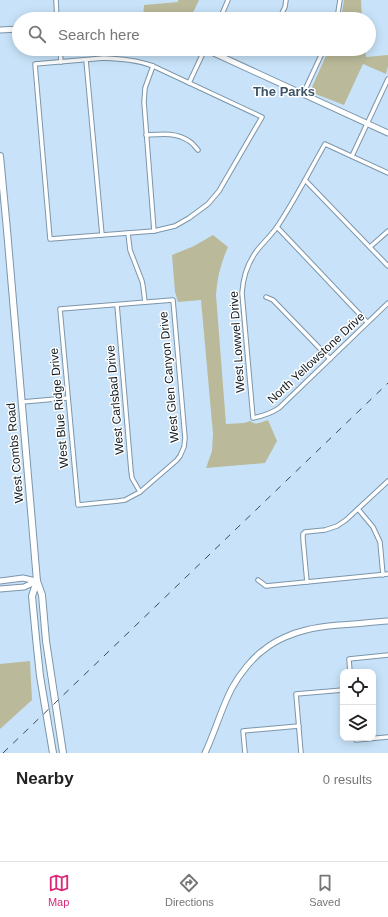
<!DOCTYPE html>
<html lang="en">
<head>
<meta charset="utf-8">
<style>
  body { margin:0; font-family:Helvetica,sans-serif; background:#f6f6f6; color:#222 }
  .controls { position:absolute; right:12px; bottom:12px; display:grid; overflow:hidden; border-radius:8px; box-shadow:0 2px 10px #0003 }
  .controls button { width:36px; height:36px; display:grid; place-items:center; padding:0; border:0; border-bottom:1px solid #e0e0e0; background:#fff; color:#222; font:20px sans-serif }
  .list { margin:0; padding:0; list-style:none }
  h2 { display:flex; justify-content:space-between; align-items:center; height:52px; margin:0; padding:0 16px; font-size:17px }
  h2 small { font-size:13px; font-weight:400; color:#767676 }
  .icon { flex:none; width:22px; height:22px; fill:none; stroke:currentColor; stroke-width:2; stroke-linecap:round; stroke-linejoin:round }
  .map { position:relative; flex:none; width:388px; height:753px; overflow:hidden }
  .search { position:absolute; background:#fff; box-shadow:0 2px 10px #0003; left:12px; right:12px; top:12px; height:44px; display:flex; align-items:center; gap:10px; box-sizing:border-box; padding:0 14px; border-radius:22px; color:#767676; font-size:15px }
  .sheet { height:108px; background:#fff }
  nav { display:flex; justify-content:space-around; align-items:center; box-sizing:border-box; height:56px; border-top:1px solid #e0e0e0; background:#fff; font-size:11px; color:#767676 }
  nav a { display:grid; justify-items:center; gap:2px }
  nav .on { color:#db2777 }
  .map>svg:first-child { display:block }
  .green { fill:#baba9a }
  .lines { fill:none; stroke-linecap:round; stroke-linejoin:round }
  .street-casing { stroke:#7c95aa; stroke-width:5.5 }
  .secondary-casing { stroke:#7c95aa; stroke-width:7 }
  .primary-casing { stroke:#7c95aa; stroke-width:8 }
  .street { stroke:#fff; stroke-width:3.5 }
  .secondary { stroke:#fff; stroke-width:5 }
  .primary { stroke:#fff; stroke-width:6 }
  .rail { stroke:#3c4a55; stroke-width:1; stroke-dasharray:7 7; stroke-linecap:butt }
  .labels { text-anchor:middle; stroke-width:3; stroke-linejoin:round; paint-order:stroke }
  .street-label { font-size:12px; fill:#0e181f; stroke:#fff }
  .neighbourhood-label { font-size:13px; font-weight:bold; fill:#3d5467; stroke:#fff }
</style>
</head>
<body>
<div class="map">
<svg width="388" height="753" viewBox="0 0 388 753">
  <rect width="100%" height="100%" fill="#c8e3f9"/>
  <!-- green -->
  <g class="green">
    <path d="M 178,0 L 199,0 L 190,19 L 143,18 L 144,5 L 178,2 Z"/>
    <path d="M 344,0 L 361,0 L 362,19 L 341,19 Z"/>
    <path d="M 329,49 L 365,49 L 366,57 L 388,55 L 388,66 L 386,74 L 363,64 L 344,105 L 313,93 L 312,91 L 312,87 Z"/>
    <path d="M 213,235 L 228,247 C 221,263 217,278 216,295 L 226,424 L 244,423 L 250,421 C 256,426 261,422 268,420 L 277,441 L 265,463 L 206,468 L 212,451 L 213,434 L 201,300 L 178,302 L 175,292 L 172,255 L 194,246 Z"/>
    <path d="M 30,661 L 32,700 L 0,729 L 0,664 Z"/>
  </g>
  <g class="lines">
    <!-- street casing -->
    <g class="street-casing">
      <g id="street">
        <path d="M 56,0 L 57,19"/>
        <path d="M 222,14 L 232,19"/>
        <path d="M 220,19 L 228,0"/>
        <path d="M 279,19 L 285,7 L 286,0"/>
        <path d="M 337,19 L 340,0"/>
        <path d="M 60,49 L 61,62"/>
        <path d="M 104,58 C 121,59 137,60 153,66 L 262,117 L 219,191 L 208,204 L 189,218 L 175,226 L 154,231 L 50,239 L 35,64 Z"/>
        <path d="M 86,60 L 102,235"/>
        <path d="M 153,66 L 145,88 L 144,102 L 154,231"/>
        <path d="M 189,83 L 205,49"/>
        <path d="M 303,94 L 324,49"/>
        <path d="M 146,135 C 161,134 176,132 189,141 C 193,143 195,147 198,150"/>
        <path d="M 352,156 L 388,79"/>
        <path d="M 388,173 L 325,144 C 309,172 295,200 277,227 C 272,234 265,241 259,248 C 249,260 243,277 242,293 L 253,418 C 263,416 270,414 279,408 L 388,303"/>
        <path d="M 305,180 L 388,266"/>
        <path d="M 277,227 L 367,322"/>
        <path d="M 128,233 L 130,250 L 142,281 L 143,286 L 145,302"/>
        <path d="M 370,247 L 388,231"/>
        <path d="M 266,297 L 273,300 L 330,359"/>
        <path d="M 173,300 L 185,438 L 184,447 L 180,456 L 177,460 L 140,492 L 125,500 L 118,501 L 78,505 L 60,309 Z"/>
        <path d="M 117,305 L 131,471 L 132,478 L 140,492"/>
        <path d="M 22,402 L 68,398"/>
        <path d="M 358,509 L 373,527 L 380,542 L 383,575"/>
        <path d="M 258,580 L 266,586 L 388,574"/>
        <path d="M 307,582 L 303,539 L 303,534 L 305,532 L 325,530 L 337,526 L 346,520 L 388,481"/>
        <path d="M 350,672 L 349,659 L 388,655"/>
        <path d="M 356,738 L 356,740 L 388,737"/>
        <path d="M 245,753 L 243,731 L 299,726"/>
        <path d="M 301,753 L 296,694 L 343,690"/>
      </g>
    </g>
    <!-- secondary casing -->
    <g class="secondary-casing">
      <g id="secondary">
        <path d="M 0,30 L 19,29"/>
        <path d="M 205,49 L 388,133"/>
        <path d="M 0,581 L 23,578 L 36,581"/>
        <path d="M 0,589 L 24,587 L 37,581"/>
        <path d="M 205,753 C 215,732 221,709 232,688 C 239,675 253,657 265,649 C 276,640 293,633 306,630 C 317,627 328,626 339,625 C 356,624 372,622 388,621"/>
      </g>
    </g>
    <!-- primary casing -->
    <g class="primary-casing">
      <g id="primary">
        <path d="M 0,156 L 7,230 L 37,581 L 42,595 L 46,641 L 63,753"/>
        <path d="M 37,581 L 32,596 L 36,638 L 40,676 L 53,753"/>
      </g>
    </g>
    <!-- street -->
    <use href="#street" class="street"/>
    <!-- secondary -->
    <use href="#secondary" class="secondary"/>
    <!-- primary -->
    <use href="#primary" class="primary"/>
    <!-- rail -->
    <path class="rail" d="M 3,753 L 388,383"/>
  </g>
  <g class="labels">
    <!-- street labels -->
    <g class="street-label">
      <text transform="translate(237 342) rotate(-94)" y="4">West Lowwel Drive</text>
      <text transform="translate(316 358) rotate(-43)" y="4">North Yellowstone Drive</text>
      <text transform="translate(169 377) rotate(-95)" y="4">West Glen Canyon Drive</text>
      <text transform="translate(115 400) rotate(-95)" y="4">West Carlsbad Drive</text>
      <text transform="translate(59 408) rotate(-95)" y="4">West Blue Ridge Drive</text>
      <text transform="translate(15 453) rotate(-95)" y="4">West Combs Road</text>
    </g>
    <!-- neighbourhood labels -->
    <g class="neighbourhood-label">
      <text x="284" y="96">The Parks</text>
    </g>
  </g>
</svg>
<div class="controls">
<button><svg class="icon" aria-label="locate" viewBox="0 0 24 24"><circle cx="12" cy="12" r="6"/><path d="M12 2v4M12 18v4M2 12h4M18 12h4"/></svg></button>
<button><svg class="icon" aria-label="layers" viewBox="0 0 24 24"><path d="M12 4l9 5-9 5-9-5zM3 14l9 5 9-5"/></svg></button>
</div>
<div class="search"><svg class="icon" aria-label="search" viewBox="0 0 24 24"><circle cx="10" cy="10" r="6"/><path d="M15 15l6 6"/></svg>Search here</div>
</div>
<section class="sheet">
<h2>Nearby<small>0 results</small></h2>
<ul class="list">
</ul>
</section>
<nav>
<a class="on"><svg class="icon" aria-label="map" viewBox="0 0 24 24"><path d="M3 6l6-2 6 2 6-2v14l-6 2-6-2-6 2zM9 4v14M15 6v14"/></svg>Map</a>
<a><svg class="icon" aria-label="directions" viewBox="0 0 24 24"><path d="M12 3l9 9-9 9-9-9zM9 14v-3h6M13 9l2 2-2 2"/></svg>Directions</a>
<a><svg class="icon" aria-label="saved" viewBox="0 0 24 24"><path d="M7 4h10v16l-5-4-5 4z"/></svg>Saved</a>
</nav>
</body>
</html>
